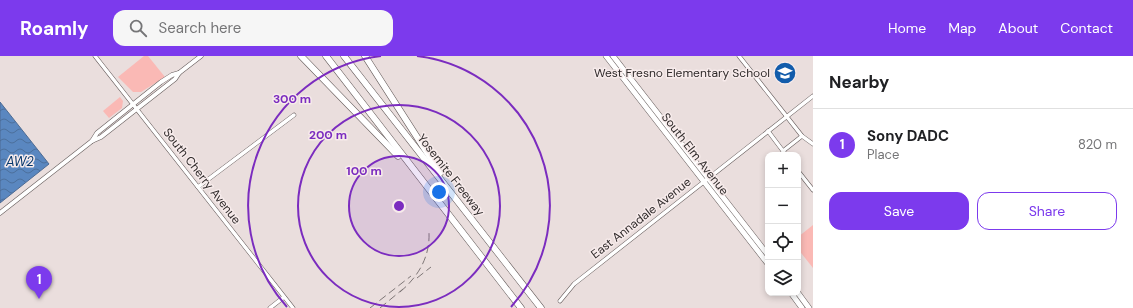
<!DOCTYPE html>
<html lang="en">
<head>
<meta charset="utf-8">
<style>
  body { margin:0; font-family:"DM Sans",sans-serif; background:#f6f6f6; color:#202124 }
  .controls { position:absolute; right:12px; bottom:12px; display:grid; overflow:hidden; border-radius:8px; box-shadow:0 2px 6px #0003 }
  .controls button { width:36px; height:36px; display:grid; place-items:center; padding:0; border:0; border-bottom:1px solid #e0e0e0; background:#fff; color:#202124; font:20px sans-serif }
  .you { position:absolute; left:439px; top:136px; width:14px; height:14px; margin:-10px; border:3px solid #fff; border-radius:50%; background:#1a73e8; box-shadow:0 0 0 6px #1a73e833 }
  .badge { display:grid; place-items:center; width:26px; height:26px; border-radius:50%; background:#7c3aed; color:#fff; font-size:13px; font-weight:700 }
  .pin { position:absolute; translate:-50% -33px; filter:drop-shadow(0 1px 2px #0008) }
  .pin::after { content:''; position:absolute; top:21px; width:14px; height:12px; background:inherit; clip-path:polygon(0 0,100% 0,50% 100%) }
  .list { margin:0; padding:0; list-style:none }
  h2 { display:flex; justify-content:space-between; align-items:center; height:52px; margin:0; padding:0 16px; font-size:17px }
  h2 small { font-size:13px; font-weight:400; color:#757577 }
  .list li { display:grid; grid-template-columns:26px 1fr auto; gap:12px; align-items:center; box-sizing:border-box; height:72px; padding:0 16px; border-top:1px solid #e0e0e0 }
  .list b { display:block; font-size:15px; white-space:nowrap }
  .list p { margin:0; font-size:13px; white-space:nowrap; color:#757577 }
  .list em { font-size:13px; font-style:normal; color:#757577 }
  .actions { display:flex; gap:8px; padding:12px 16px }
  .actions a { flex:1; padding:9px 0; border:1px solid #7c3aed; border-radius:12px; text-align:center; font-size:14px; color:#7c3aed }
  .actions .main { background:#7c3aed; color:#fff }
  .icon { flex:none; width:22px; height:22px; fill:none; stroke:currentColor; stroke-width:2; stroke-linecap:round; stroke-linejoin:round }
  .map { position:relative; flex:none; width:813px; height:252px; overflow:hidden }
  header { display:flex; align-items:center; gap:24px; box-sizing:border-box; height:56px; padding:0 20px; background:#7c3aed; color:#fff }
  header strong { font-size:19px }
  nav { display:flex; gap:22px; margin-inline-start:auto; font-size:14px }
  .search { width:280px; height:36px; background:#f6f6f6; display:flex; align-items:center; gap:10px; box-sizing:border-box; padding:0 14px; border-radius:12px; color:#757577; font-size:15px }
  main { display:flex }
  aside { flex:1; background:#fff }
  .map>svg:first-child { display:block }
  .green { fill:#fab9b5 }
  .water { fill:url(#water-waves); stroke:#4d6b93 }
  .lines { fill:none; stroke-linecap:round; stroke-linejoin:round }
  .minor-casing { stroke:#655c5b; stroke-width:4.5 }
  .tertiary-casing { stroke:#655c5b; stroke-width:5 }
  .secondary-casing { stroke:#655c5b; stroke-width:6 }
  .motorway-casing { stroke:#655c5b; stroke-width:7 }
  .minor { stroke:#fff; stroke-width:3.5 }
  .tertiary { stroke:#fff; stroke-width:4 }
  .secondary { stroke:#fff; stroke-width:5 }
  .motorway { stroke:#fff; stroke-width:6 }
  .rail { stroke:#7f7777; stroke-width:1; stroke-dasharray:8 4; stroke-linecap:butt }
  .ring { fill:none; stroke:#7b2cbf; stroke-width:2 }
  .labels { text-anchor:middle; stroke-width:3; stroke-linejoin:round; paint-order:stroke }
  .poi-label { font-size:12px; fill:#302b2b; stroke:#f7ebeb; text-anchor:end }
  .street-label { font-size:12px; fill:#302b2b; stroke:#f7ebeb }
  .water-label { font-size:13px; font-style:italic; fill:#06376c; stroke:#f7ebeb }
  .centre { fill:#7b2cbf; stroke:#f7ebeb; stroke-width:2 }
  .ring-label { font-size:12px; text-anchor:middle; font-weight:bold; fill:#7b2cbf; stroke:#f7ebeb; stroke-width:3; stroke-linejoin:round; paint-order:stroke }
</style>
</head>
<body>
<header>
<strong>Roamly</strong>
<div class="search"><svg class="icon" aria-label="search" viewBox="0 0 24 24"><circle cx="10" cy="10" r="6"/><path d="M15 15l6 6"/></svg>Search here</div>
<nav><a>Home</a><a>Map</a><a>About</a><a>Contact</a></nav>
</header>
<main>
<div class="map">
<svg width="813" height="252" viewBox="0 0 813 252">
  <defs>
    <pattern id="water-waves" width="16" height="10" patternUnits="userSpaceOnUse"><rect width="16" height="10" fill="#5a87c0"/><path d="M0 5q4-4 8 0t8 0" fill="none" stroke="#4b6f9c"/></pattern>
  </defs>
  <rect width="100%" height="100%" fill="#eadedd"/>
  <!-- green -->
  <g class="green">
    <path d="M 144,0 L 148,0 L 165,21 L 141,36 L 133,36 L 118,21 Z"/>
    <path d="M 120,41 L 123,45 L 122,52 L 109,62 L 103,55 Z"/>
    <path d="M 813,169 L 813,212 L 798,193 L 798,181 Z"/>
  </g>
  <!-- water -->
  <path class="water" d="M 0,46 L 49,108 L 0,147 Z"/>
  <g class="lines">
    <!-- minor casing -->
    <g class="minor-casing">
      <g id="minor">
        <path d="M 95,0 L 293,252"/>
        <path d="M 739,0 L 802,80 L 813,88"/>
        <path d="M 768,75 L 786,99"/>
        <path d="M 783,95 L 802,80"/>
        <path d="M 798,115 L 813,134"/>
        <path d="M 198,131 L 294,59"/>
        <path d="M 560,245 L 574,228 L 813,40"/>
        <path d="M 270,252 L 284,241"/>
      </g>
    </g>
    <!-- tertiary casing -->
    <g class="tertiary-casing">
      <g id="tertiary">
        <path d="M 92,85 L 97,77 L 161,26 L 172,19 L 179,17"/>
        <path d="M 0,157 L 92,85 L 101,81 L 175,23 L 179,17 L 201,0"/>
      </g>
    </g>
    <!-- secondary casing -->
    <g class="secondary-casing">
      <g id="secondary">
        <path d="M 606,0 L 768,208"/>
        <path d="M 613,0 L 768,199"/>
        <path d="M 791,237 L 802,252"/>
        <path d="M 798,237 L 809,252"/>
      </g>
    </g>
    <!-- motorway casing -->
    <g class="motorway-casing">
      <g id="motorway">
        <path d="M 301,0 L 398,100"/>
        <path d="M 326,0 L 521,252"/>
        <path d="M 344,0 L 541,252"/>
        <path d="M 365,0 L 440,117"/>
      </g>
    </g>
    <!-- minor -->
    <use href="#minor" class="minor"/>
    <!-- tertiary -->
    <use href="#tertiary" class="tertiary"/>
    <!-- secondary -->
    <use href="#secondary" class="secondary"/>
    <!-- motorway -->
    <use href="#motorway" class="motorway"/>
    <!-- rail -->
    <g class="rail">
      <path d="M 417,222 L 431,211"/>
      <path d="M 400,236 C 418,221 430,201 429,177"/>
      <path d="M 370,252 L 411,220"/>
      <path d="M 380,252 L 403,233"/>
    </g>
  </g>
  <!-- distance rings -->
  <circle cx="399" cy="150" r="50" fill="#7b2cbf" fill-opacity=".12"/>
  <g class="ring">
    <circle cx="399" cy="150" r="50"/>
    <circle cx="399" cy="150" r="101"/>
    <path d="M287 251A151 151 0 0 1 381 0M417 0A151 151 0 0 1 511 251"/>
  </g>
  <!-- icons -->
  <defs>
    <g id="school-disc" transform="scale(1.15)"><circle r="9.5" fill="#125cab" stroke="#f7ebeb"/><path d="M0-5L7-2L0 1L-7-2ZM-4 1L0 2.5L4 1V4Q0 6-4 4Z" fill="#fff"/></g>
  </defs>
  <g fill-rule="evenodd">
    <use href="#school-disc" x="785" y="17"/>
  </g>
  <g class="labels">
    <!-- poi labels -->
    <g class="poi-label">
      <text x="770" y="21">West Fresno Elementary School</text>
    </g>
    <!-- street labels -->
    <g class="street-label">
      <text transform="translate(695 98) rotate(52)" y="4">South Elm Avenue</text>
      <text transform="translate(451 119) rotate(52)" y="4">Yosemite Freeway</text>
      <text transform="translate(202 120) rotate(52)" y="4">South Cherry Avenue</text>
      <text transform="translate(641 162) rotate(-38)" y="4">East Annadale Avenue</text>
    </g>
    <!-- water labels -->
    <g class="water-label">
      <text x="20" y="110">AW2</text>
    </g>
  </g>
  <circle cx="399" cy="150" r="6" class="centre"/>
  <g class="ring-label">
    <text x="292" y="47">300 m</text>
    <text x="328" y="83">200 m</text>
    <text x="364" y="119">100 m</text>
  </g>
</svg>
<div class="controls">
<button>+</button>
<button>−</button>
<button><svg class="icon" aria-label="locate" viewBox="0 0 24 24"><circle cx="12" cy="12" r="6"/><path d="M12 2v4M12 18v4M2 12h4M18 12h4"/></svg></button>
<button><svg class="icon" aria-label="layers" viewBox="0 0 24 24"><path d="M12 4l9 5-9 5-9-5zM3 14l9 5 9-5"/></svg></button>
</div>
<div class="you"></div>
<div class="pin badge" style="left:39px;top:243px">1</div>
</div>
<aside>
<h2>Nearby<small></small></h2>
<ul class="list">
<li><span class="badge">1</span><div><b>Sony DADC</b><p>Place</p></div><em>820 m</em></li>
</ul>
<div class="actions"><a class="main">Save</a><a>Share</a></div>
</aside>
</main>
</body>
</html>
